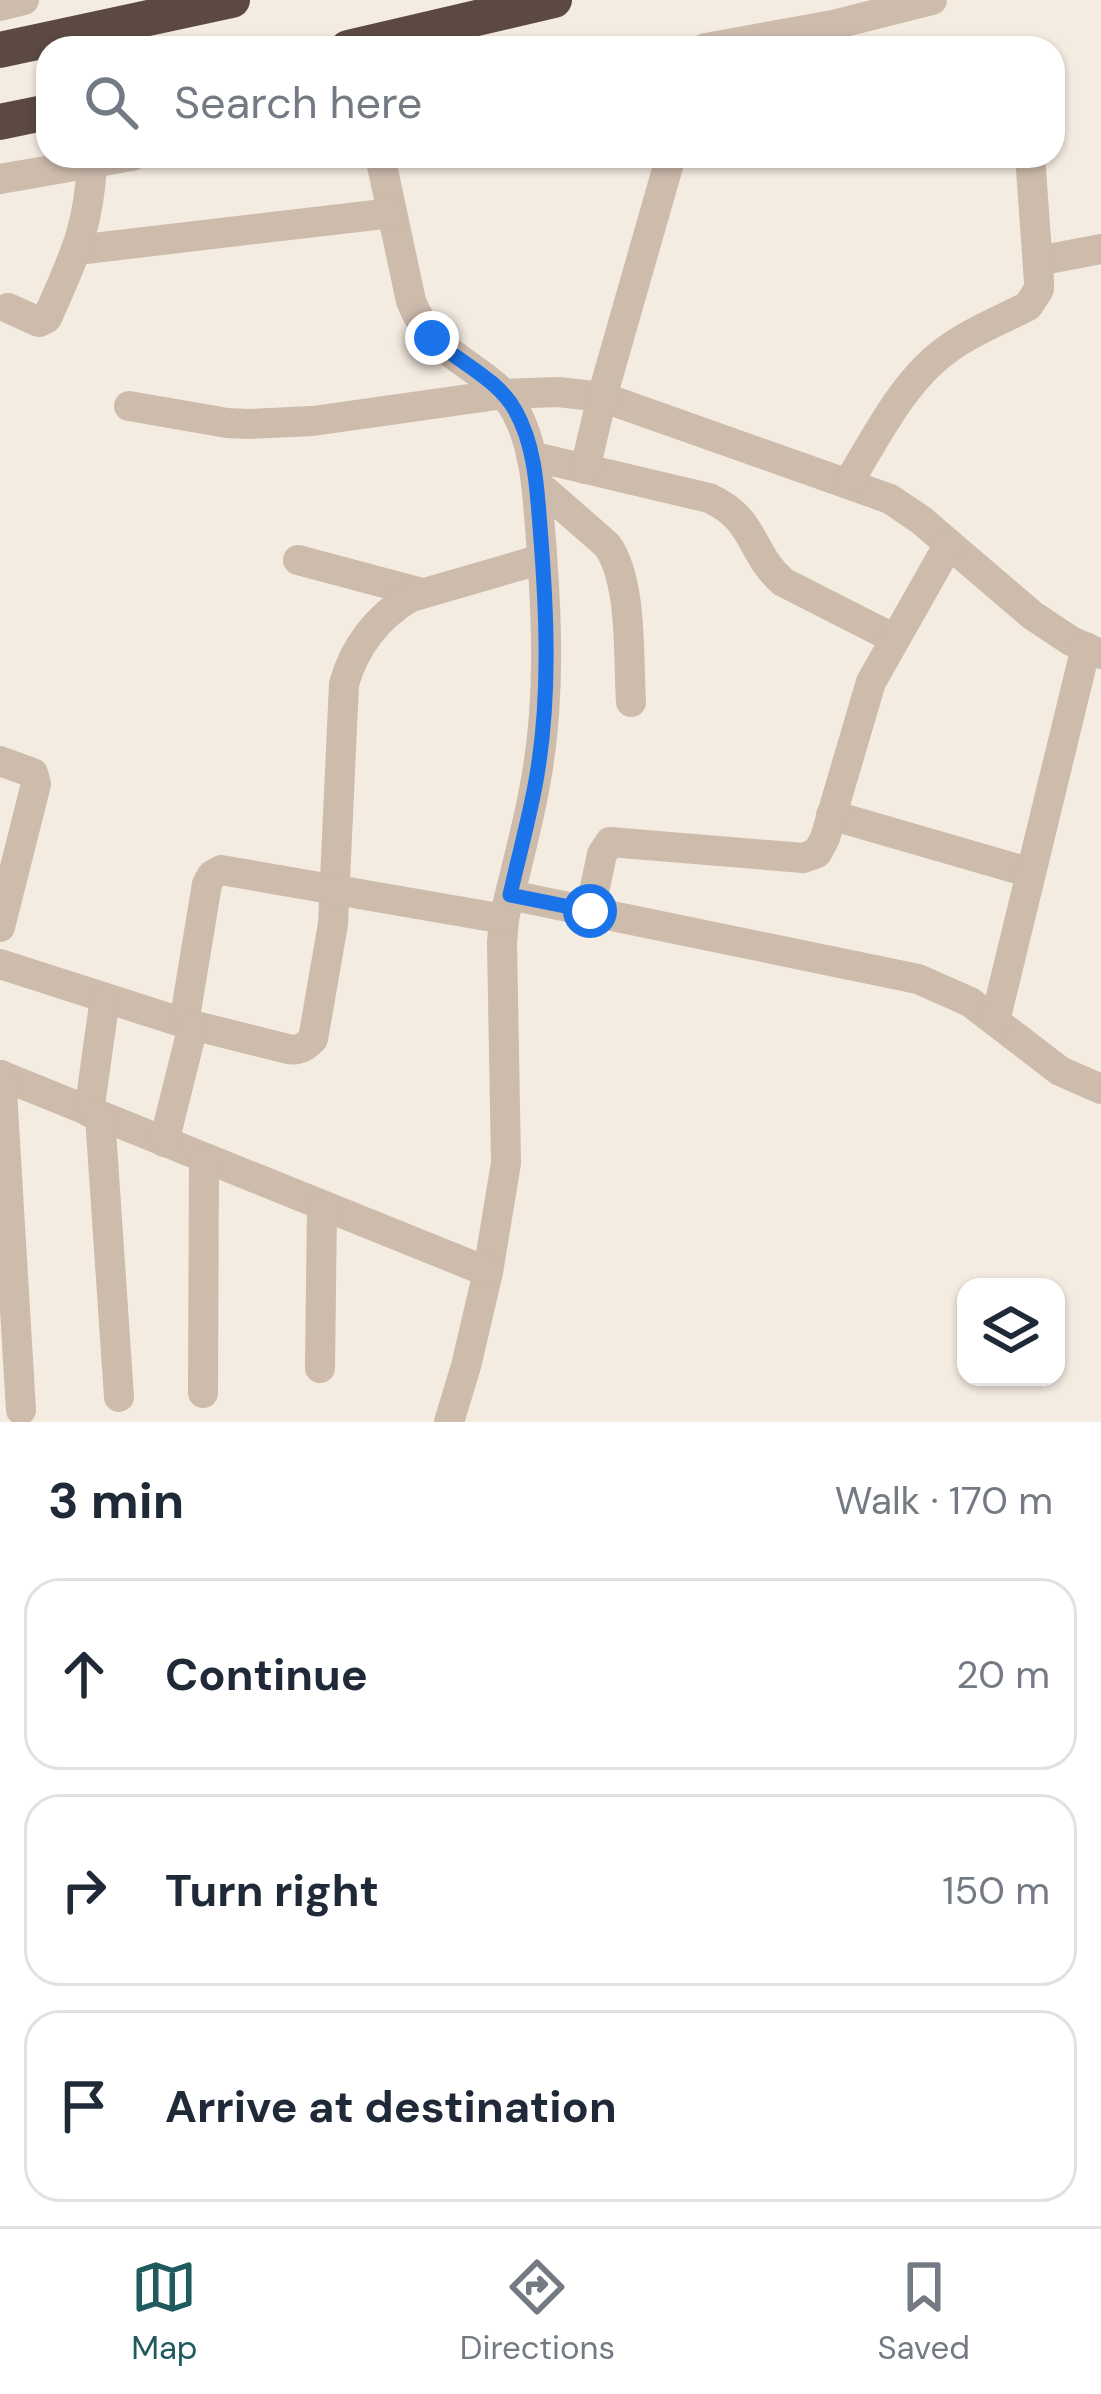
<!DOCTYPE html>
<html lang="en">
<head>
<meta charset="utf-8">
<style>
  body { margin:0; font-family:"DM Sans",sans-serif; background:#f6f6f7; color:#1f2937 }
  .controls { position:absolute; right:36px; bottom:36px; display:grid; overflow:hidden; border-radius:24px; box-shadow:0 3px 9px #0004 }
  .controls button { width:108px; height:108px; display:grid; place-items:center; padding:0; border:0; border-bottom:3px solid #e0e1e3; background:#fff; color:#1f2937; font:60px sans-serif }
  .stop { position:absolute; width:36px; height:36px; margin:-27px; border:9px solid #1a73e8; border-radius:50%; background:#fff }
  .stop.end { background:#1a73e8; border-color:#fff; box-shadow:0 3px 12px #0008 }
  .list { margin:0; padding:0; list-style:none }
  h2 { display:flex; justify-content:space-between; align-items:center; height:156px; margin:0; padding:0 48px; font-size:51px }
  h2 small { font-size:39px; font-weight:400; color:#747a83 }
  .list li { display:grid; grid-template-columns:78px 1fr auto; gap:36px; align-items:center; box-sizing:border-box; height:192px; margin:0 24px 24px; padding:0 24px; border:3px solid #e0e1e3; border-radius:36px }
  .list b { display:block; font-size:45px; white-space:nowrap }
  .list em { font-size:39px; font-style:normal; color:#747a83 }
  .icon { flex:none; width:66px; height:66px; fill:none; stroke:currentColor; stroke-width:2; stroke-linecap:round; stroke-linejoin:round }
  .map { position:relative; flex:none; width:1101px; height:1422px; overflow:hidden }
  .search { position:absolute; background:#fff; box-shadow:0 3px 9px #0004; left:36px; right:36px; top:36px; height:132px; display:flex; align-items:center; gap:30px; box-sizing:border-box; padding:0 42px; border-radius:36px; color:#747a83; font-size:45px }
  .sheet { height:804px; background:#fff }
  nav { display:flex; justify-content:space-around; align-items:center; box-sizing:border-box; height:168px; border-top:3px solid #e0e1e3; background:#fff; font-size:33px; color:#747a83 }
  nav a { display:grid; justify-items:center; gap:6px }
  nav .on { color:#1f5a5e }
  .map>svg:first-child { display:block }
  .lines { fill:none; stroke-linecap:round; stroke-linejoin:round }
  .minor { stroke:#cdbbac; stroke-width:30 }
  .highway { stroke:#5c4a42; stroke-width:36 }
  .route { stroke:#1a73e8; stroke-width:15 }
</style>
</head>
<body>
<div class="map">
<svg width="1101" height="1422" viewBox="0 0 1101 1422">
  <rect width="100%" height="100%" fill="#f4ebe1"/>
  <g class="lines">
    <!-- minor -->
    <g class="minor">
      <path d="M 0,6 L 24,0"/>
      <path d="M 706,48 L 833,25 L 932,0"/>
      <path d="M 380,156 L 411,301 C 433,361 492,366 516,412 C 535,447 537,490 540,528 C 547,613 551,701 535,785 C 527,830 514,875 504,919 L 502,942 L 506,1163 L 488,1272 L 466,1366 L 449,1422"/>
      <path d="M 0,179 L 132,156"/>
      <path d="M 77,250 L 392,213"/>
      <path d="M 1038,261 L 1101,249"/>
      <path d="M 8,308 L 39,322 L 47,318 C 73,259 89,229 92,163"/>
      <path d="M 129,406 L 227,423 L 249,424 L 313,421 L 504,394 L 558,392 L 602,397 L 890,499 L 921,520 L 1032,615 L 1071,641 L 1101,654"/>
      <path d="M 531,456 L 709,498 C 756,519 749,552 783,582 L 895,639"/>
      <path d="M 585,469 L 602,397 L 671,156"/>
      <path d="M 536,483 L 607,545 C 633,581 628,657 631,702"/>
      <path d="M 848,483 C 877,436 905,377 952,346 C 975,330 1003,319 1028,306 L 1039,289 L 1039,282 L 1031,169"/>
      <path d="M 298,560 L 422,593"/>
      <path d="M 0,761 L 33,773 L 36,784 L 0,927"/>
      <path d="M 831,815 L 1031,873"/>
      <path d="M 510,895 L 918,979 L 970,1002 L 1060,1071 L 1101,1089"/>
      <path d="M 590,911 L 602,854 L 610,842 L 803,858 L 817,853 L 825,838 L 871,682 L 949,544"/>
      <path d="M 0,964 L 184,1023 L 288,1049 C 300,1051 305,1047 313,1039 L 333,924 L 344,684 C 354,647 378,616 411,597 L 542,559"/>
      <path d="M 995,1021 L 1086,647"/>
      <path d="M 184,1023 L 207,884 L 212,875 L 221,870 L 504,919"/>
      <path d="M 0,1075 L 488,1272"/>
      <path d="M 1,1075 L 21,1410"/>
      <path d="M 89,1112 L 105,998"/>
      <path d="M 100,1116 L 119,1397"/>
      <path d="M 164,1142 L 193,1026"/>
      <path d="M 320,1368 L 322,1207"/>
      <path d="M 203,1393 L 204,1159"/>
    </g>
    <!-- highway -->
    <g class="highway">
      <path d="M 348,48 L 554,0"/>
      <path d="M 0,50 L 232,0"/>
      <path d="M 0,122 L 48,112"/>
    </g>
  </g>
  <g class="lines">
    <!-- route -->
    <path class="route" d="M 432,338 C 458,362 498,379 515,410 C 535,445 537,488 540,527 C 547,613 551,702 535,786 C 528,823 518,859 510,895 L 590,911"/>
  </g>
</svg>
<div class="controls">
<button><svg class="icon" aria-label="layers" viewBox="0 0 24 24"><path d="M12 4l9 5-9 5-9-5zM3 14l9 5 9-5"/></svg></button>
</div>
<div class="stop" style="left:590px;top:911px"></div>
<div class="stop end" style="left:432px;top:338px"></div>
<div class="search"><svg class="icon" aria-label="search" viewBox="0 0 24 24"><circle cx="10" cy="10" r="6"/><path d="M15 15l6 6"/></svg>Search here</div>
</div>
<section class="sheet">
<h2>3 min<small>Walk · 170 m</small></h2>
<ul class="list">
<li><svg class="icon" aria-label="ahead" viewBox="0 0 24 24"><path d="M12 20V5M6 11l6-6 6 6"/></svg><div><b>Continue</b></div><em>20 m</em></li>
<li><svg class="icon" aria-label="right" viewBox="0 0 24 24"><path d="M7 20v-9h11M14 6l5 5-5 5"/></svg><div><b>Turn right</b></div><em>150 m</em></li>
<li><svg class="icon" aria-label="arrive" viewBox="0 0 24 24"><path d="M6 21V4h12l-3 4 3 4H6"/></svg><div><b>Arrive at destination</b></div></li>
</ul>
</section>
<nav>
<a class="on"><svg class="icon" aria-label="map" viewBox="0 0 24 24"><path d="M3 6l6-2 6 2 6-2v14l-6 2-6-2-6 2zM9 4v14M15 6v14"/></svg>Map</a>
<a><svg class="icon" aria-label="directions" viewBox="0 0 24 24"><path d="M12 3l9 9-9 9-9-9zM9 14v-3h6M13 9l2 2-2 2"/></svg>Directions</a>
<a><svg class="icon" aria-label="saved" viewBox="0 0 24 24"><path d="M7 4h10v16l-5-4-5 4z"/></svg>Saved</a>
</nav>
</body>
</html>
